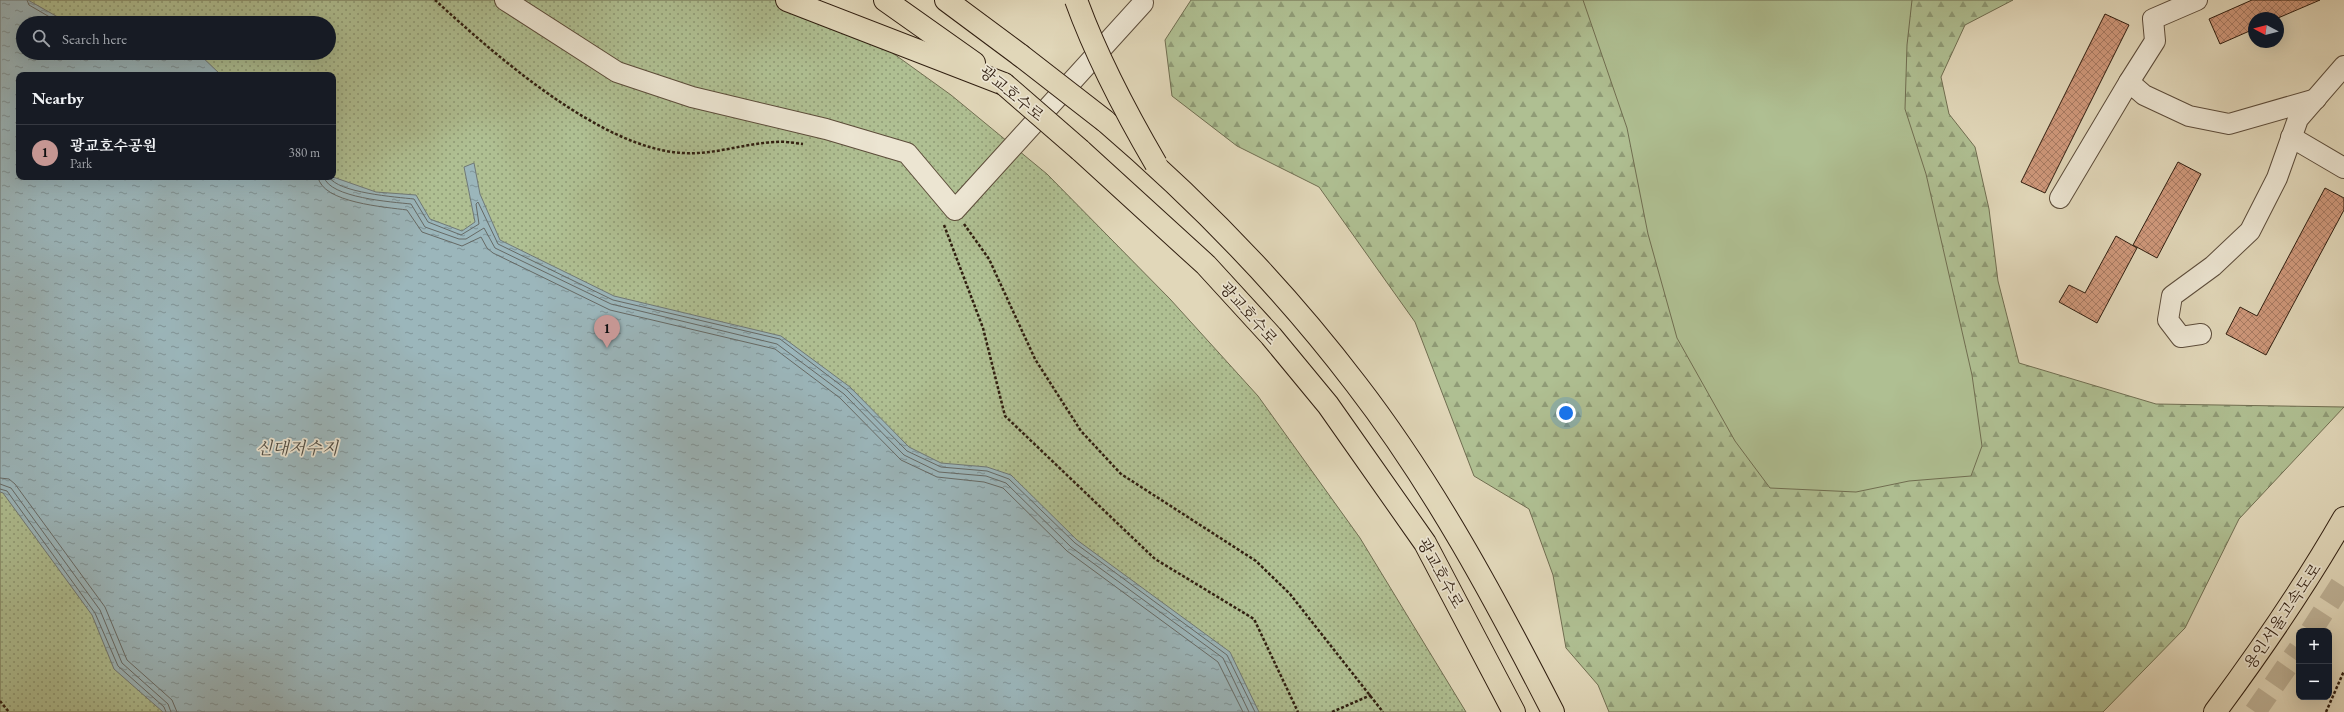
<!DOCTYPE html>
<html lang="en">
<head>
<meta charset="utf-8">
<style>
  body { margin:0; font-family:"EB Garamond","Noto Serif KR",serif; background:#20242c; color:#f1f3f6 }
  .controls { position:absolute; right:12px; bottom:12px; display:grid; overflow:hidden; border-radius:8px; box-shadow:0 4px 16px #0002 }
  .controls button { width:36px; height:36px; display:grid; place-items:center; padding:0; border:0; border-bottom:1px solid #363941; background:#171b24; color:#f1f3f6; font:20px sans-serif }
  .compass { position:absolute; left:2248px; top:12px; width:36px; height:36px; border-radius:50%; background:#171b24; box-shadow:0 4px 16px #0002; rotate:277deg }
  .you { position:absolute; left:1566px; top:413px; width:14px; height:14px; margin:-10px; border:3px solid #fff; border-radius:50%; background:#1a73e8; box-shadow:0 0 0 6px #1a73e833 }
  .badge { display:grid; place-items:center; width:26px; height:26px; border-radius:50%; background:#c59692; color:#111; font-size:13px; font-weight:700 }
  .pin { position:absolute; translate:-50% -33px; filter:drop-shadow(0 1px 2px #0008) }
  .pin::after { content:''; position:absolute; top:21px; width:14px; height:12px; background:inherit; clip-path:polygon(0 0,100% 0,50% 100%) }
  .list { margin:0; padding:0; list-style:none }
  h2 { display:flex; justify-content:space-between; align-items:center; height:52px; margin:0; padding:0 16px; font-size:17px }
  h2 small { font-size:13px; font-weight:400; color:#9ea1a6 }
  .list li { display:grid; grid-template-columns:26px 1fr auto; gap:12px; align-items:center; box-sizing:border-box; height:56px; padding:0 16px; border-top:1px solid #363941 }
  .list b { display:block; font-size:15px; white-space:nowrap }
  .list p { margin:0; font-size:13px; white-space:nowrap; color:#9ea1a6 }
  .list em { font-size:13px; font-style:normal; color:#9ea1a6 }
  .icon { flex:none; width:22px; height:22px; fill:none; stroke:currentColor; stroke-width:2; stroke-linecap:round; stroke-linejoin:round }
  .map { position:relative; flex:none; width:2344px; height:712px; overflow:hidden }
  .search { position:absolute; background:#171b24; box-shadow:0 4px 16px #0002; left:16px; top:16px; width:320px; height:44px; display:flex; align-items:center; gap:10px; box-sizing:border-box; padding:0 14px; border-radius:22px; color:#9ea1a6; font-size:15px }
  .panel { position:absolute; background:#171b24; box-shadow:0 4px 16px #0002; left:16px; top:72px; width:320px; height:108px; border-radius:8px }
  .map>svg:first-child { display:block }
  .green { fill:#afbf92; stroke:#706e51 }
  .forest { fill:url(#forest-firs); stroke:#706e51 }
  .park { fill:url(#park-dots); stroke:#706e51; fill-rule:evenodd }
  .water { fill:url(#water-ripples); stroke:#707977 }
  .lines { fill:none; stroke-linecap:round; stroke-linejoin:round }
  .shore { stroke:#666a66; stroke-width:1 }
  .building { fill:url(#building-cross-hatch); stroke:#301e10 }
  .highway-tunnel { stroke:#beb297; stroke-width:22; stroke-dasharray:22 11; stroke-linecap:butt }
  .minor-casing { stroke:#5c4c3a; stroke-width:22 }
  .major-casing { stroke:#301e10; stroke-width:24 }
  .highway-casing { stroke:#301e10; stroke-width:24 }
  .path { stroke:#301e10; stroke-width:2.5; stroke-dasharray:3 2; stroke-linecap:butt }
  .minor { stroke:#ece5d2; stroke-width:20 }
  .major { stroke:#e1d7b9; stroke-width:22 }
  .highway { stroke:#e1d7b9; stroke-width:22 }
  .major-bridge-casing { stroke:#301e10; stroke-width:24; stroke-linecap:butt }
  .major-bridge { stroke:#e1d7b9; stroke-width:22 }
  .labels { text-anchor:middle; stroke-width:3.5; stroke-linejoin:round; paint-order:stroke }
  .street-label { font-size:16px; fill:#301e10; stroke:#ece5d2 }
  .water-label { font-size:17px; font-style:italic; fill:#504c43; stroke:#ece5d2 }
</style>
</head>
<body>
<div class="map">
<svg width="2344" height="712" viewBox="0 0 2344 712">
  <defs>
    <pattern id="forest-firs" width="22" height="20" patternUnits="userSpaceOnUse"><rect width="22" height="20" fill="#afbf92"/><path d="M5 1l3.5 6h-7zM16 11l3.5 6h-7z" fill="#8f9b76"/></pattern>
    <pattern id="park-dots" width="8" height="8" patternUnits="userSpaceOnUse"><rect width="8" height="8" fill="#afbf92"/><path d="M2 2h.1M6 6h.1" fill="none" stroke="#8f9b76" stroke-width="1.8" stroke-linecap="round"/></pattern>
    <pattern id="water-ripples" width="26" height="14" patternUnits="userSpaceOnUse"><rect width="26" height="14" fill="#9bb6bb"/><path d="M2 4q2-2 4 0t4 0M15 11q2-2 4 0t4 0" fill="none" stroke="#7f9397"/></pattern>
    <pattern id="building-cross-hatch" width="8" height="8" patternUnits="userSpaceOnUse"><rect width="8" height="8" fill="#cf987b"/><path d="M0 0l8 8M0 8l8-8" fill="none" stroke="#a87b63"/></pattern>
  </defs>
  <rect width="100%" height="100%" fill="#e1d7b9"/>
  <filter id="stains"><feTurbulence type="fractalNoise" baseFrequency=".005" numOctaves="4"/><feColorMatrix values="0 0 0 0 .2 0 0 0 0 .09 0 0 0 0 .02 0 0 0 .5 -.17"/></filter>
  <radialGradient id="worn" r=".72"><stop offset=".6" stop-color="#630" stop-opacity="0"/><stop offset="1" stop-color="#630" stop-opacity=".3"/></radialGradient>
  <!-- green -->
  <path class="green" d="M 1328,0 L 1978,0 L 1960,16 L 1936,82 L 2032,507 L 1787,543 Z"/>
  <!-- forest -->
  <path class="forest" d="M 1191,0 L 1583,0 L 1627,128 L 1648,234 L 1677,338 L 1735,441 L 1770,488 L 1856,492 L 1909,481 L 1971,476 L 1982,446 L 1972,375 L 1926,174 L 1905,109 L 1907,45 L 1912,0 L 2013,0 L 1965,25 L 1941,77 L 1949,114 L 1975,147 L 1989,209 L 1998,281 L 2019,363 L 2156,404 L 2344,407 L 2239,519 L 2185,628 L 2103,712 L 1609,712 L 1598,685 L 1566,648 L 1553,575 L 1529,509 L 1474,476 L 1415,322 L 1319,187 L 1237,146 L 1172,96 L 1165,40 Z"/>
  <!-- park -->
  <path class="park" d="M 0,0 L 819,0 L 951,95 L 1047,174 L 1170,299 L 1258,396 L 1360,538 L 1466,712 L 0,712 ZM 23,23 L 329,23 L 329,53 L 23,53 ZM 19,75 L 333,75 L 333,177 L 19,177 Z"/>
  <!-- water -->
  <path class="water" d="M 0,0 L 28,0 L 63,20 L 74,23 L 23,23 L 23,53 L 198,53 L 221,75 L 19,75 L 19,177 L 333,177 L 376,192 L 416,195 L 430,219 L 462,231 L 475,222 L 464,167 L 474,163 L 480,194 L 500,240 L 614,296 L 781,336 L 850,387 L 909,447 L 941,463 L 987,467 L 1011,475 L 1077,540 L 1230,652 L 1259,712 L 163,712 L 114,669 L 92,615 L 3,493 L 0,492 Z"/>
  <g class="lines">
    <!-- shore -->
    <g class="shore">
      <path d="M 27,0 L 29,5 L 60,23"/>
      <path d="M 318,177 C 322,203 386,207 407,210 L 422,232 L 462,246 L 481,237 L 487,248 L 493,253 L 610,310 L 775,349 L 840,398 L 901,460 L 937,477 L 984,482 L 1003,488 L 1067,551 L 1218,662 L 1243,712"/>
      <path d="M 324,177 C 329,198 393,202 411,204 L 425,227 L 459,239 L 466,239 L 484,228 L 495,248 L 611,304 L 777,344 L 844,394 L 904,455 L 939,472 L 986,476 L 1006,483 L 1071,547 L 1223,658 L 1249,712"/>
      <path d="M 329,177 C 338,193 396,197 414,199 L 428,222 L 461,235 L 479,224 L 476,204 L 478,202 L 498,244 L 613,300 L 780,339 L 847,390 L 907,451 L 941,467 L 987,471 L 1009,479 L 1075,543 L 1227,655 L 1255,712"/>
      <path d="M 0,478 L 9,479 L 15,484 L 105,607 L 127,660 L 172,700 L 177,712"/>
      <path d="M 0,484 L 11,488 L 100,610 L 122,663 L 168,704 L 171,712"/>
      <path d="M 0,489 L 7,491 L 95,613 L 118,666 L 164,707 L 166,712"/>
    </g>
  </g>
  <!-- building -->
  <g class="building">
    <path d="M 2252,0 L 2320,0 L 2278,18 L 2254,18 L 2254,29 L 2220,44 L 2209,19 Z"/>
    <path d="M 2105,14 L 2129,25 L 2045,193 L 2021,182 Z"/>
    <path d="M 2178,162 L 2201,174 L 2157,258 L 2133,245 Z"/>
    <path d="M 2325,188 L 2344,198 L 2344,210 L 2266,355 L 2226,334 L 2240,307 L 2257,316 Z"/>
    <path d="M 2116,236 L 2137,248 L 2097,323 L 2059,302 L 2069,285 L 2085,293 Z"/>
  </g>
  <g class="lines">
    <!-- highway-tunnel -->
    <g class="highway-tunnel">
      <path d="M 2311,631 L 2344,580"/>
      <path d="M 2255,712 L 2299,649"/>
    </g>
    <!-- minor casing -->
    <g class="minor-casing">
      <g id="minor">
        <path d="M 505,0 L 617,72 L 692,97 L 826,129 L 907,153 L 955,210 L 1143,3"/>
        <path d="M 2129,82 L 2155,41 L 2153,19 L 2197,0"/>
        <path d="M 2291,137 L 2344,168"/>
        <path d="M 2060,198 L 2129,82 L 2144,95 L 2189,116 L 2229,124 L 2316,99"/>
        <path d="M 2201,334 L 2181,337 L 2168,320 L 2172,296 L 2213,266 L 2250,231 L 2277,178 L 2298,119 L 2344,66"/>
      </g>
    </g>
    <!-- major casing -->
    <g class="major-casing">
      <g id="major">
        <path d="M 787,0 L 1004,84"/>
        <path d="M 885,0 L 974,63"/>
        <path d="M 946,0 L 1020,55"/>
        <path d="M 1105,121 C 1197,200 1283,288 1356,384 C 1434,485 1495,599 1553,712"/>
        <path d="M 1080,150 L 1206,265 L 1271,336 L 1328,405 L 1425,543 L 1514,712"/>
      </g>
    </g>
    <!-- highway casing -->
    <g class="highway-casing">
      <path id="highway" d="M 2215,712 C 2261,650 2305,586 2344,518"/>
    </g>
    <!-- path -->
    <g class="path">
      <path d="M 435,0 C 494,54 601,149 683,153 C 715,155 745,143 776,142 C 785,141 794,143 803,144"/>
      <path d="M 964,224 L 989,259 L 1035,359 L 1081,431 L 1121,474 L 1256,561 L 1290,594 L 1383,712"/>
      <path d="M 944,225 L 983,328 L 1005,416 L 1155,559 L 1254,619 L 1298,712"/>
      <path d="M 0,701 L 9,712"/>
      <path d="M 1332,712 L 1371,695"/>
      <path d="M 2326,712 L 2344,671"/>
    </g>
    <!-- minor -->
    <use href="#minor" class="minor"/>
    <!-- major -->
    <use href="#major" class="major"/>
    <!-- highway -->
    <use href="#highway" class="highway"/>
    <!-- major-bridge casing -->
    <g class="major-bridge-casing">
      <g id="major-bridge">
        <path d="M 1076,0 C 1097,58 1125,111 1156,164"/>
        <path d="M 1020,55 L 1105,121"/>
        <path d="M 1004,84 L 1080,150"/>
      </g>
    </g>
    <!-- major-bridge -->
    <use href="#major-bridge" class="major-bridge"/>
  </g>
  <g class="labels">
    <!-- street labels -->
    <g class="street-label">
      <text transform="translate(1012 93) rotate(39)" y="6">광교호수로</text>
      <text transform="translate(1249 313) rotate(48)" y="6">광교호수로</text>
      <text transform="translate(1441 573) rotate(61)" y="6">광교호수로</text>
      <text transform="translate(2282 616) rotate(-56)" y="6">용인서울고속도로</text>
    </g>
    <!-- water labels -->
    <g class="water-label">
      <text x="297" y="454">신대저수지</text>
    </g>
  </g>
  <rect width="100%" height="100%" filter="url(#stains)"/>
  <rect width="100%" height="100%" fill="url(#worn)"/>
</svg>
<div class="controls">
<button>+</button>
<button>−</button>
</div>
<svg class="compass" viewBox="-18 -18 36 36"><path d="M0-13l5 13h-10z" fill="#e53935"/><path d="M0 13l5-13h-10z" fill="#9ea1a6"/></svg>
<div class="you"></div>
<div class="pin badge" style="left:607px;top:348px">1</div>
<div class="search"><svg class="icon" aria-label="search" viewBox="0 0 24 24"><circle cx="10" cy="10" r="6"/><path d="M15 15l6 6"/></svg>Search here</div>
<section class="panel">
<h2>Nearby<small></small></h2>
<ul class="list">
<li><span class="badge">1</span><div><b>광교호수공원</b><p>Park</p></div><em>380 m</em></li>
</ul>
</section>
</div>
</body>
</html>
